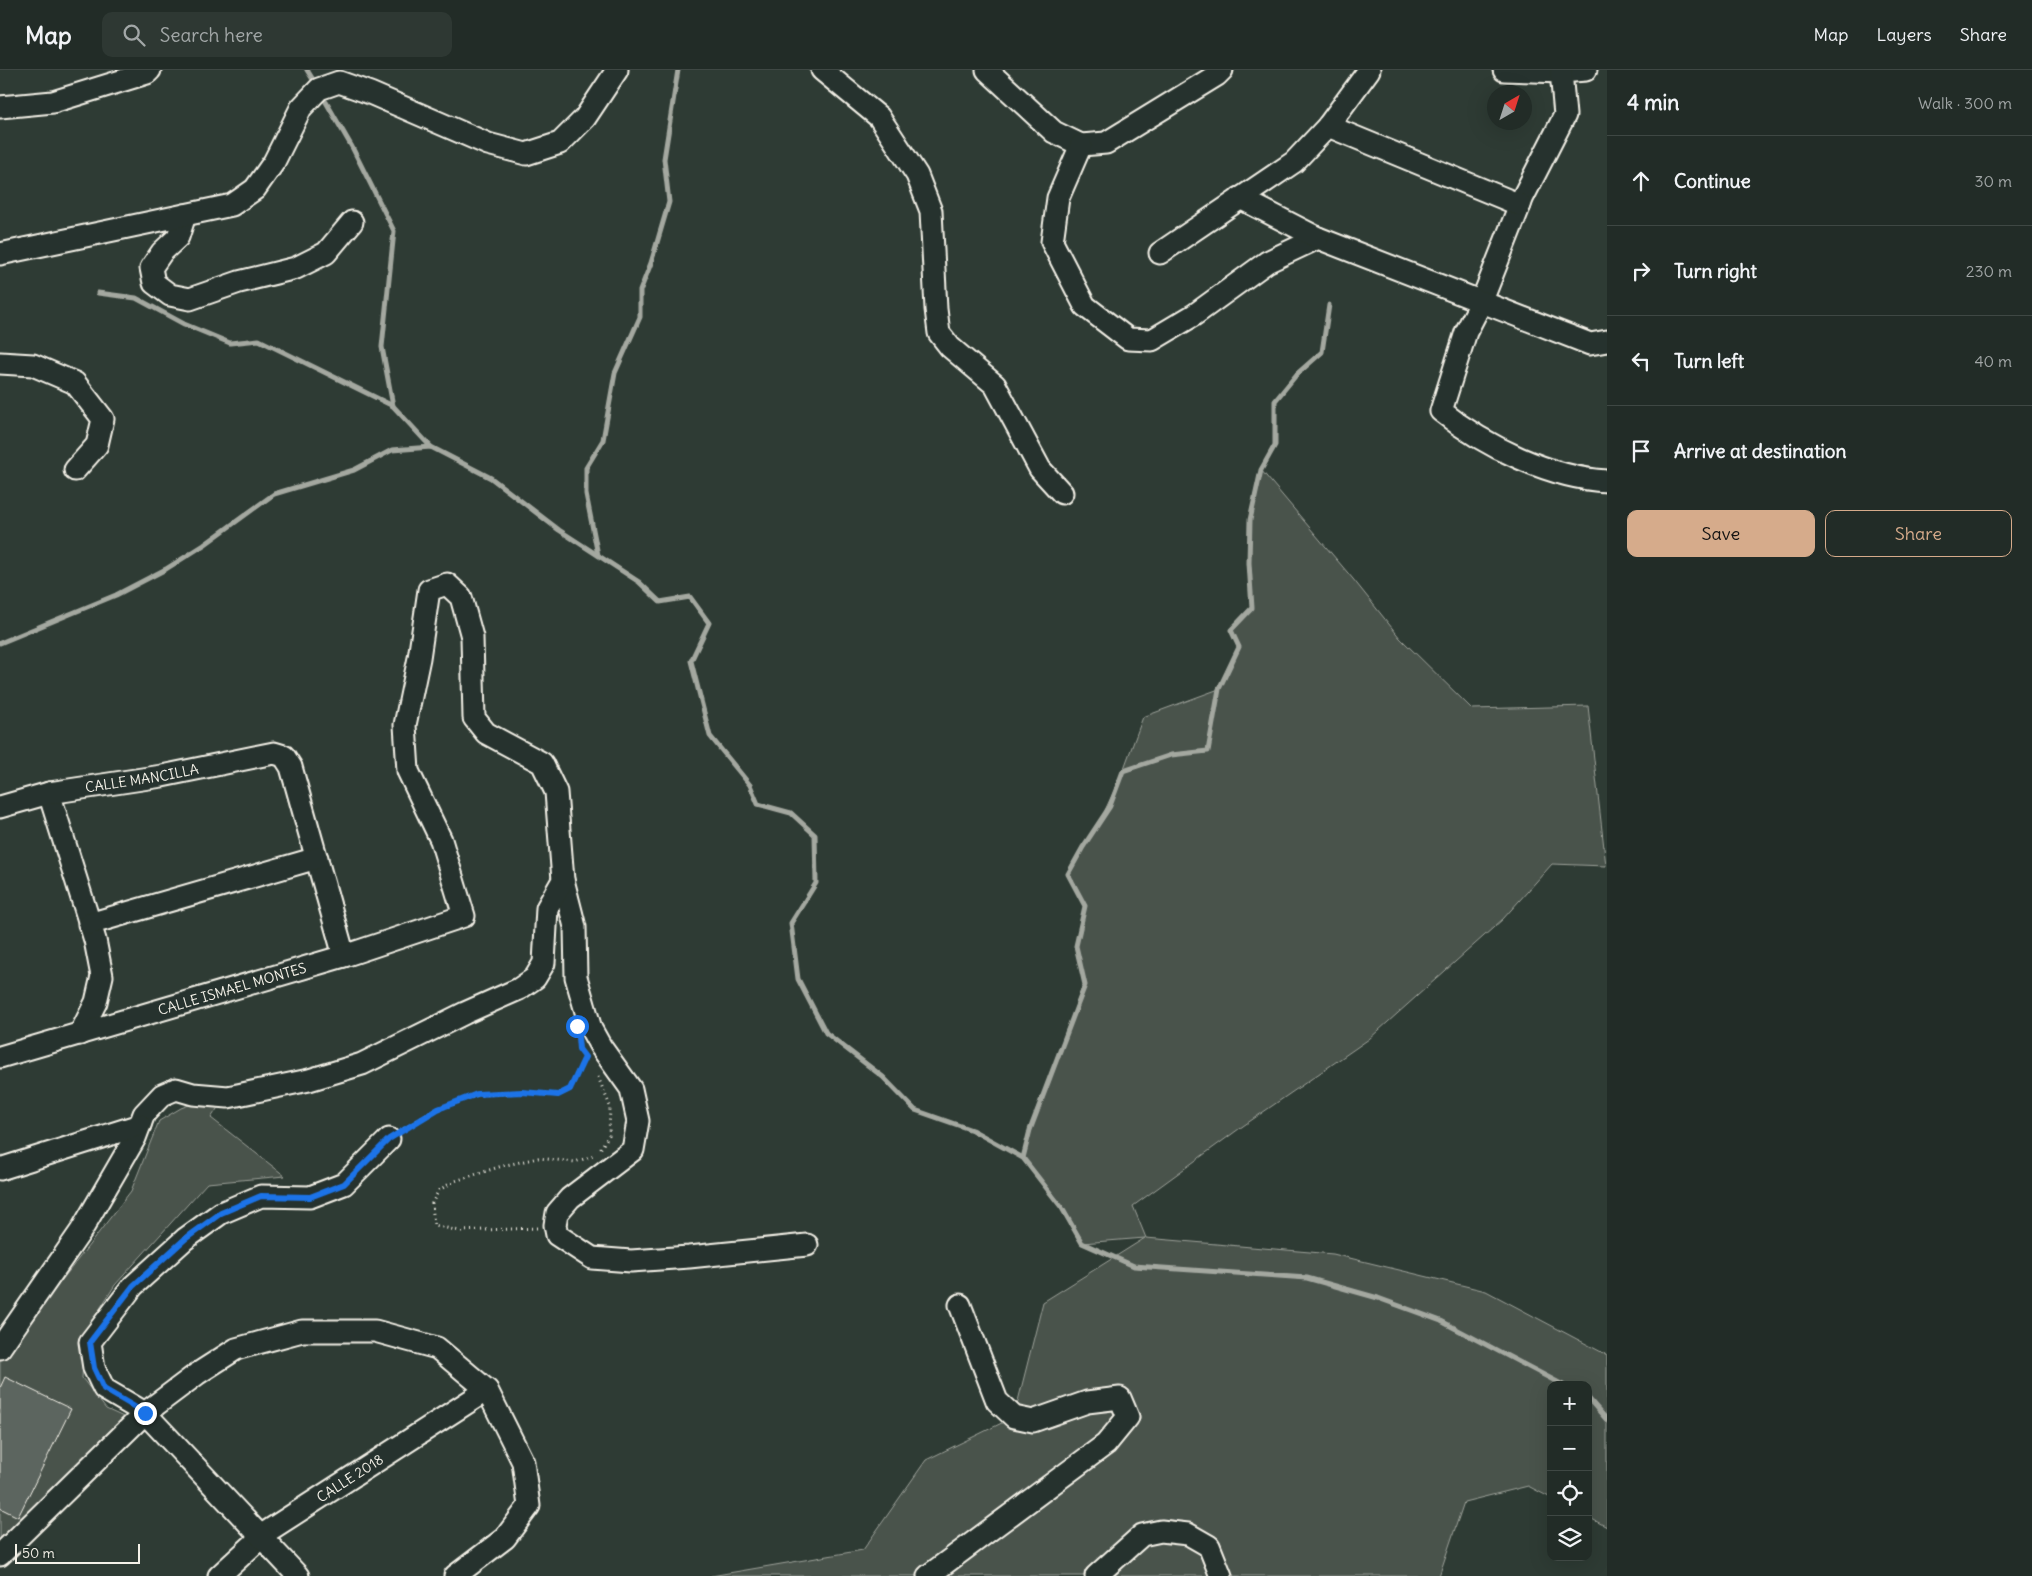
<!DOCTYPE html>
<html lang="en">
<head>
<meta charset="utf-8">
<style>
  body { margin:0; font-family:Delius,sans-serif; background:#2e3833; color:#f1f3f6 }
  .controls { position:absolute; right:15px; bottom:15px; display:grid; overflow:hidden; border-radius:10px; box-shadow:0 5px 20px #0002 }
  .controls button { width:45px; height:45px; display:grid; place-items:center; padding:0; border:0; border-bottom:1px solid #3f4844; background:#222c27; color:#f1f3f6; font:25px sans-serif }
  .compass { position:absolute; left:1487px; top:15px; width:45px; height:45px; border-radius:50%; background:#222c27; box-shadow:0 5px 20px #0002; rotate:39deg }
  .scale { position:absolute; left:15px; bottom:12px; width:125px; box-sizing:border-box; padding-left:5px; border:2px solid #f4f1e8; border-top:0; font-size:14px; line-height:18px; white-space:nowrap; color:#f4f1e8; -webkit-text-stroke:4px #26332d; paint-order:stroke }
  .stop { position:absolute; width:15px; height:15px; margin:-11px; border:4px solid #1a73e8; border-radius:50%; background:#fff }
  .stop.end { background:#1a73e8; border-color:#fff; box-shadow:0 1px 5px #0008 }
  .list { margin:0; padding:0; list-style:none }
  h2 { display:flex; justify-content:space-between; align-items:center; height:65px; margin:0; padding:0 20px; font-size:21px }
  h2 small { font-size:16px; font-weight:400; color:#a2a7a7 }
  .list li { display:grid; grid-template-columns:32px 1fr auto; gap:15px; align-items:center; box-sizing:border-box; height:90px; padding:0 20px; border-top:1px solid #3f4844 }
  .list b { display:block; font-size:19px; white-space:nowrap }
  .list em { font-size:16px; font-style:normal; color:#a2a7a7 }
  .actions { display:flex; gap:10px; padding:15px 20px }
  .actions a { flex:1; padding:11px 0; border:1px solid #d6ab8b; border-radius:10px; text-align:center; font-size:18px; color:#d6ab8b }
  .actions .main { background:#d6ab8b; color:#111 }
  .icon { flex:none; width:28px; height:28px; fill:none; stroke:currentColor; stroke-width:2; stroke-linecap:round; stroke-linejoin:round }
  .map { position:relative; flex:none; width:1607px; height:1506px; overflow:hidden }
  header { display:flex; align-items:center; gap:30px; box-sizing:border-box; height:70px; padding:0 25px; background:#222c27; border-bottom:1px solid #3f4844 }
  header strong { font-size:24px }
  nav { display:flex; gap:28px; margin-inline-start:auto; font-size:18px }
  .search { width:350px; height:45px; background:#2e3833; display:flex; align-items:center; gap:12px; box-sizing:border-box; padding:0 18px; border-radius:10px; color:#a2a7a7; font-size:19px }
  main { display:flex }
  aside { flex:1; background:#222c27 }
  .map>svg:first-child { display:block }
  .green { fill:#48524c; stroke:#9ea29a }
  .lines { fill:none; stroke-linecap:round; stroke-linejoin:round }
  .stream { stroke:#a4a8a0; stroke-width:5 }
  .building { fill:#5c655e; stroke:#f4f1e8 }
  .minor-casing { stroke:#f4f1e8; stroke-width:25 }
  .path { stroke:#f4f1e8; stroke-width:3; stroke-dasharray:1 4; stroke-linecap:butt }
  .minor { stroke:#26332d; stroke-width:21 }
  .route { stroke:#1a73e8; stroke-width:6 }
  .labels { text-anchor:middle; stroke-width:4; stroke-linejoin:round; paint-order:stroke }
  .street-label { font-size:14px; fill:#f4f1e8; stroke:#26332d }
</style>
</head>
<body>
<header>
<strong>Map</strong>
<div class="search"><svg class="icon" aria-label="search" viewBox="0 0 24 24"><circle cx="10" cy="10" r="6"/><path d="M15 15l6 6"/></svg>Search here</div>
<nav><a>Map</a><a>Layers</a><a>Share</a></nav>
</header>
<main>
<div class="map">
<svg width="1607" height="1506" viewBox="0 0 1607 1506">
  <rect width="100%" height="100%" fill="#2e3b34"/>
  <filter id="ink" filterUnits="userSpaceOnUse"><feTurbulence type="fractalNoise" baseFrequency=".02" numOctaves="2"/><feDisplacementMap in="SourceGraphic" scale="10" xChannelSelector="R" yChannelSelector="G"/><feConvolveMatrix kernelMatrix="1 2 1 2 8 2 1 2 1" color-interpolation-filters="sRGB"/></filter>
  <g filter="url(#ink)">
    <!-- green -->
    <g class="green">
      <path d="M 1261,400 L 1353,509 L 1400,568 L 1472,639 L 1588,636 L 1606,796 L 1552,794 L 1503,849 L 1369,969 L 1243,1056 L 1133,1136 L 1146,1168 L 1333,1184 L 1486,1221 L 1607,1285 L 1607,1457 L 1588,1447 L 1588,1315 L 1551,1315 L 1551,1428 L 1528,1416 L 1464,1432 L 1439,1506 L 711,1506 L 863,1480 L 926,1390 L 1014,1347 L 1043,1232 L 1145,1168 L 1082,1173 L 1062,1138 L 1023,1088 L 1030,1060 L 1085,915 L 1076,876 L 1085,836 L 1068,804 L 1083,777 L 1101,749 L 1123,701 L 1143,647 L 1219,619 L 1239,577 L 1231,560 L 1252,538 L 1249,493 L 1250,450 Z"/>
      <path d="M 202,1030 L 221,1033 L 211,1048 L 285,1106 L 207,1113 L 115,1215 L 85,1262 L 82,1308 L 106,1339 L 128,1349 L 0,1475 L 0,1290 L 131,1121 L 159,1051 L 181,1038 Z"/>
    </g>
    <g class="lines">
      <!-- stream -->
      <g class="stream">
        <path d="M 307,0 L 312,8"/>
        <path d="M 326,32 L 352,77 L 394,161 L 382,277 L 393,336 L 431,377"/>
        <path d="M 98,223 L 136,228 L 184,254 L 230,273 L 259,270 L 393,336"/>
        <path d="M 598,485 L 586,424 L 586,398 L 603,370 L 615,303 L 640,247 L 640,221 L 651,193 L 669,132 L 664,89 L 678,0"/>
        <path d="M 0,573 L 116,525 L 166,499 L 204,475 L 274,424 L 354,400 L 392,380 L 431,377 L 491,408 L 559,460 L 639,512 L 660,532 L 690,527 L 709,553 L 691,591 L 710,666 L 750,715 L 758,734 L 791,743 L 815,765 L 816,813 L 791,853 L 798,909 L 826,963 L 883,1007 L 915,1040 L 972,1060 L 1023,1088 L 1062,1138 L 1082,1173 L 1134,1196 L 1307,1208 L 1378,1228 L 1441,1251 L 1563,1315"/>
        <path d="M 1023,1088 L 1030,1060 L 1085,915 L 1076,876 L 1085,836 L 1068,804 L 1083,777 L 1110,736 L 1123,701 L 1171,685 L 1208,681 L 1219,619 L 1239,577 L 1231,560 L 1252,538 L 1249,493 L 1250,450 L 1261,400 L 1275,375 L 1275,331 L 1297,304 L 1322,282 L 1329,235"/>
        <path d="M 1588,1328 L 1607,1350"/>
      </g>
    </g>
    <!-- building -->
    <path class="building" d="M 5,1307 L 71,1339 L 18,1447 L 0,1438 L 0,1318 Z"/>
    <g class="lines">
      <!-- minor casing -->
      <g class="minor-casing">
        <g id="minor">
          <path d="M 822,0 L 879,47 L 917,105 L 931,141 L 936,239 L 939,263 L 950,277 L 995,315 L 1040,399 L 1062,423"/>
          <path d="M 987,0 L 1054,62 L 1081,75 L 1106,73 L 1217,5 L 1222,0"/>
          <path d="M 1504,0 L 1561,2 L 1586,0"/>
          <path d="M 1561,2 L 1565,45 L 1523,127 L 1481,233 L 1466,262 L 1441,341 C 1484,376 1551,408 1607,411"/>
          <path d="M 0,37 L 53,32 L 147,3 L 150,0"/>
          <path d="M 1328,56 L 1520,135"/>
          <path d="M 1081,75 L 1058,128 L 1052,172 L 1085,236 L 1128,269 L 1152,270 L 1194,245 L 1267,192 L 1318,168 L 1590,274 L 1607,271"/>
          <path d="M 1240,128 L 1318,168"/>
          <path d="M 185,145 L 178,167 L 162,182 L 151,198 L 154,213 L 170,225 L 190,229 L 239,212 L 296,198 L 326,183 L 352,152"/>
          <path d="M 1160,183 L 1294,92 L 1328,56 L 1369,0"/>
          <path d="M 0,184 L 232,135 L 255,119 L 274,92 L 301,38 L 319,19 L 339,12 L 370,23 L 488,74 L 526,84 L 560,73 L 585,48 L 617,0"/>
          <path d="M 0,293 L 33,295 L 75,313 L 103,349 L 97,375 L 75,400"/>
          <path d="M 49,723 L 95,870 L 102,906 L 96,932 L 80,964"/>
          <path id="s1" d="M 0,737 L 49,723 L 162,706 L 274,683 L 284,686 L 291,697 L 344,886"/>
          <path d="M 563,810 L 575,857 L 576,907 L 591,959 L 601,977 L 631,1019 L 638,1051 L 633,1080 L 570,1128 L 557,1143 L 555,1155 L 557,1165 L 592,1188 L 631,1191 L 689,1187 L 807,1175"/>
          <path d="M 89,854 L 317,788"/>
          <path id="s2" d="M 0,987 L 344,886 L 464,846 L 441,770 L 408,701 L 405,655 L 419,588 L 429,520 L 447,514 L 461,527 L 472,567 L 474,648 L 486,663 L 542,693 L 556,722 L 563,810 L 547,838 L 544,893 L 535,908 L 519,919 L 465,943 L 362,994 L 309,1010 L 228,1027 L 193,1024 L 176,1019 L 162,1025 L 144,1044 L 135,1068 L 81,1161 L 0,1278"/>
          <path d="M 0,1099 L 140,1055"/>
          <path d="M 0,1485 L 145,1343 L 197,1304 L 236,1279 L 302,1261 L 375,1261 L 437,1278 L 487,1320 L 523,1392 L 529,1436 L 505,1468 L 455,1506"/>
          <path id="s3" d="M 219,1506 L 268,1461 L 487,1320"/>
          <path d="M 298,1506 L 145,1343 L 104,1319 L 94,1298 L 90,1272 L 133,1216 L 185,1169 L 221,1143 L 261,1126 L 310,1127 L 344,1114 L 389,1069"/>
          <path d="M 928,1506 L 1106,1374 L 1128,1347 L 1120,1328 L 1087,1332 L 1033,1351 L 1014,1347 L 997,1331 L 960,1235"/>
          <path d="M 1096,1506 L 1142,1465 L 1161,1461 L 1188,1464 L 1209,1476 L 1221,1506"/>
        </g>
      </g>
      <!-- path -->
      <g class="path">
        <path d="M 598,1007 L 610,1036 L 609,1065 L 599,1081"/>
        <path d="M 404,1059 L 438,1039 L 477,1025 L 522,1022 L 558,1025 L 570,1019 L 585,987"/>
        <path d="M 537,1158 L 459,1161 L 434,1155 L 432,1133 L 439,1120 L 455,1111 L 502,1096 L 538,1088 L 575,1092 L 593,1086"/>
      </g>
      <!-- minor -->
      <use href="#minor" class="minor"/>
    </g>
  </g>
  <g class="lines" filter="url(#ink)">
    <!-- route -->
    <path class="route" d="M 145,1343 L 104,1319 L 94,1298 L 90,1272 L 133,1216 L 185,1169 L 221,1143 L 261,1126 L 310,1127 L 344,1114 L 389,1069 L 438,1039 L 477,1024 L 522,1022 L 558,1025 L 570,1019 L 585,987 L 579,979 L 577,956"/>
  </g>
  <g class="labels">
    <!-- street labels -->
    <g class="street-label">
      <text dy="5" stroke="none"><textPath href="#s1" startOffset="145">CALLE MANCILLA</textPath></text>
      <text dy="5" stroke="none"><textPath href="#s2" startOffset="242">CALLE ISMAEL MONTES</textPath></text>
      <text dy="5" stroke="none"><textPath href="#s3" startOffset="164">CALLE 2018</textPath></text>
    </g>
  </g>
</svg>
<div class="controls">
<button>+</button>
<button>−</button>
<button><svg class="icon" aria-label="locate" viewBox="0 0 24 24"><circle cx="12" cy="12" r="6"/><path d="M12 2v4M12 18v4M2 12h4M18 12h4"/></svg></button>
<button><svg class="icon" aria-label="layers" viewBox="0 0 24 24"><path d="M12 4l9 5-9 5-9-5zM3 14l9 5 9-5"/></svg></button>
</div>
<svg class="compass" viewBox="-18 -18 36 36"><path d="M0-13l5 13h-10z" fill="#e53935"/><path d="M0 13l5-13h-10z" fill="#a2a7a7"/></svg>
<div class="scale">50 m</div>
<div class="stop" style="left:577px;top:956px"></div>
<div class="stop end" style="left:145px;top:1343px"></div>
</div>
<aside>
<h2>4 min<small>Walk · 300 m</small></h2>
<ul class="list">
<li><svg class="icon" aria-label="ahead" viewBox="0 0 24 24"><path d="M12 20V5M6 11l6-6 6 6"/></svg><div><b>Continue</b></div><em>30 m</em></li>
<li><svg class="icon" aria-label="right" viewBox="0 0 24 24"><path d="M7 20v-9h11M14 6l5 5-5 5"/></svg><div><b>Turn right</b></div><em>230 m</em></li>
<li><svg class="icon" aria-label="left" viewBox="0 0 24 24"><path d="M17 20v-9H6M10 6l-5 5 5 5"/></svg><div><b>Turn left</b></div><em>40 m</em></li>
<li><svg class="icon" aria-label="arrive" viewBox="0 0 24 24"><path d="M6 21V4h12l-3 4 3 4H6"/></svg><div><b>Arrive at destination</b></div></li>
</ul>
<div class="actions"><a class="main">Save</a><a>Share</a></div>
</aside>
</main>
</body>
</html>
